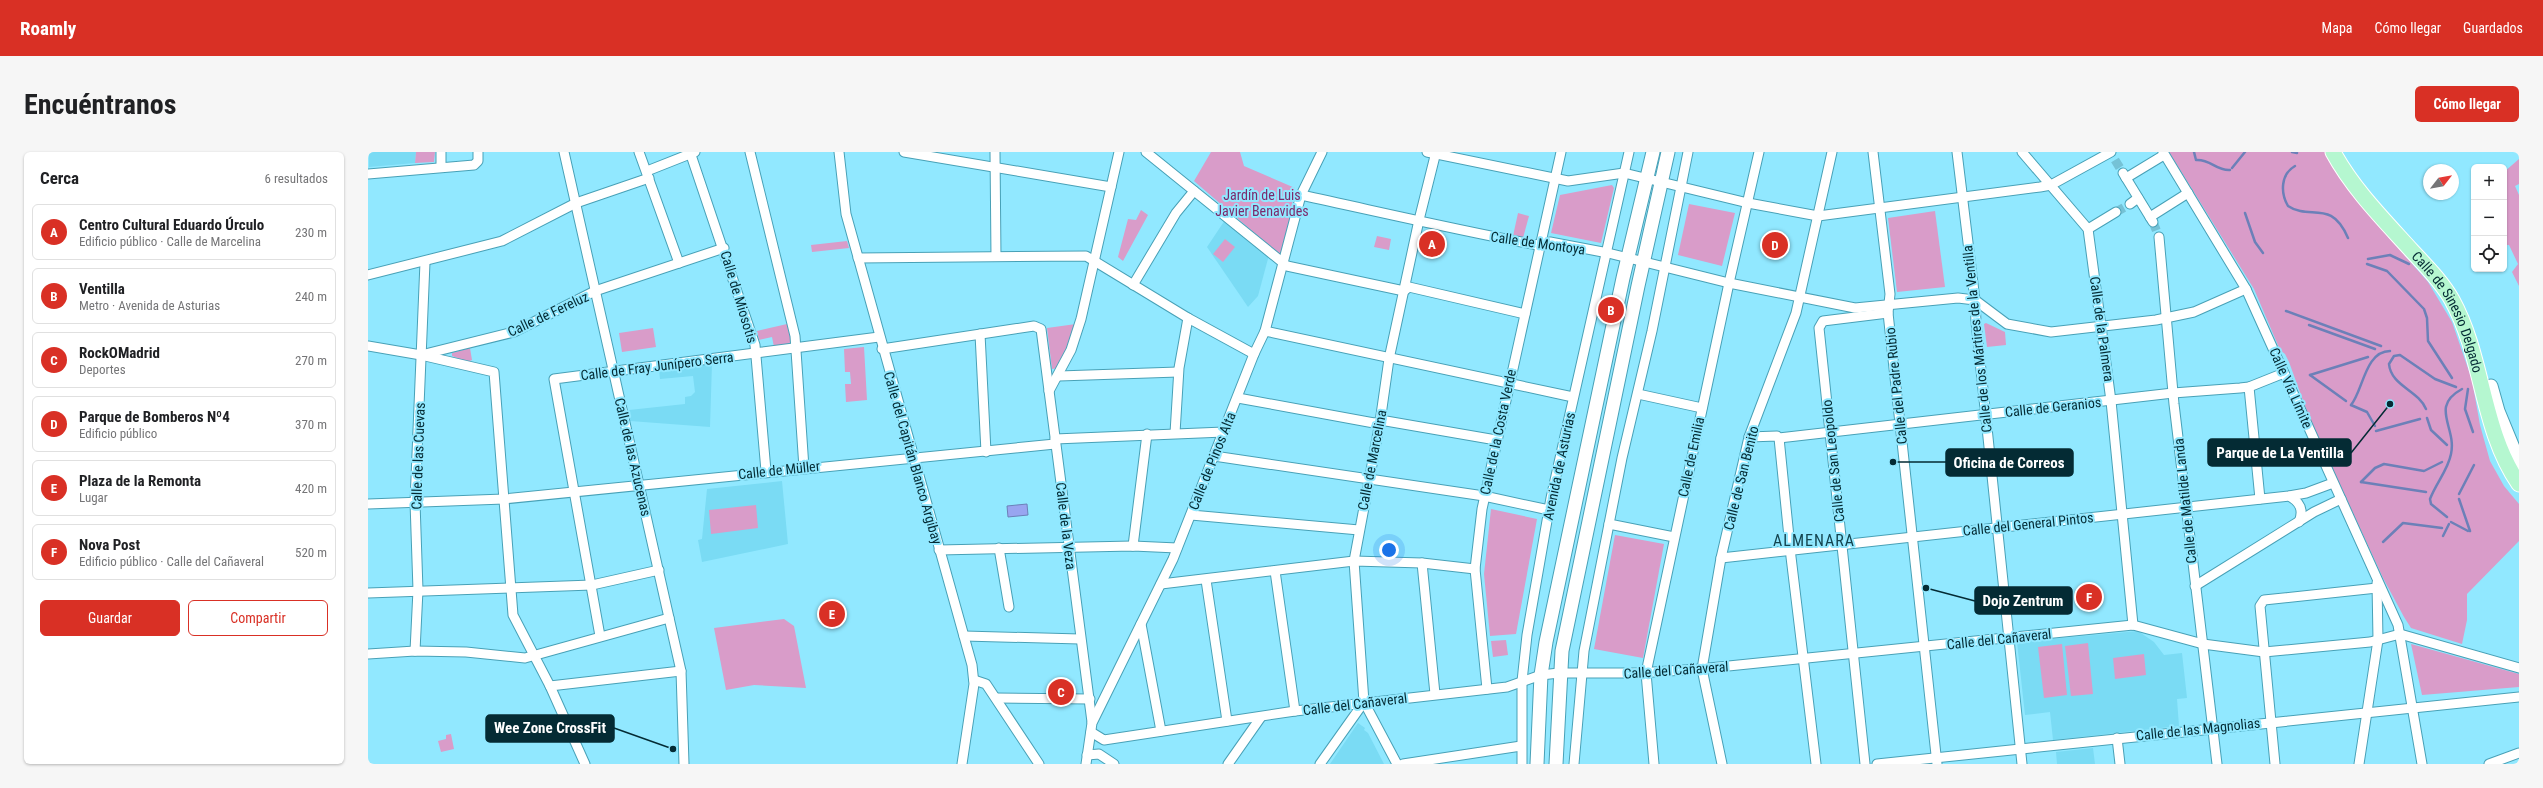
<!DOCTYPE html>
<html lang="es">
<head>
<meta charset="utf-8">
<style>
  body { margin:0; font-family:"Roboto Condensed",sans-serif; background:#f6f6f6; color:#202124 }
  .controls { position:absolute; right:12px; top:12px; display:grid; overflow:hidden; border-radius:6px; box-shadow:0 1px 3px #0004 }
  .controls button { width:36px; height:36px; display:grid; place-items:center; padding:0; border:0; border-bottom:1px solid #e0e0e0; background:#fff; color:#202124; font:20px sans-serif }
  .compass { position:absolute; left:2055px; top:12px; width:36px; height:36px; border-radius:50%; background:#fff; box-shadow:0 1px 3px #0004; rotate:59deg }
  .you { position:absolute; left:1021px; top:398px; width:14px; height:14px; margin:-10px; border:3px solid #fff; border-radius:50%; background:#1a73e8; box-shadow:0 0 0 6px #1a73e833 }
  .badge { display:grid; place-items:center; width:26px; height:26px; border-radius:50%; background:#d93025; color:#fff; font-size:13px; font-weight:700 }
  .pin { position:absolute; translate:-50% -50%; border:2px solid #fff; box-shadow:0 1px 4px #0006 }
  .list { margin:0; padding:0; list-style:none }
  h2 { display:flex; justify-content:space-between; align-items:center; height:52px; margin:0; padding:0 16px; font-size:17px }
  h2 small { font-size:13px; font-weight:400; color:#757577 }
  .list li { display:grid; grid-template-columns:26px 1fr auto; gap:12px; align-items:center; box-sizing:border-box; height:56px; margin:0 8px 8px; padding:0 8px; border:1px solid #e0e0e0; border-radius:6px }
  .list b { display:block; font-size:15px; white-space:nowrap }
  .list p { margin:0; font-size:13px; white-space:nowrap; color:#757577 }
  .list em { font-size:13px; font-style:normal; color:#757577 }
  .actions { display:flex; gap:8px; padding:12px 16px }
  .actions a { flex:1; padding:9px 0; border:1px solid #d93025; border-radius:6px; text-align:center; font-size:14px; color:#d93025 }
  .actions .main { background:#d93025; color:#fff }
  .icon { flex:none; width:22px; height:22px; fill:none; stroke:currentColor; stroke-width:2; stroke-linecap:round; stroke-linejoin:round }
  .map { position:relative; flex:none; width:2151px; height:612px; overflow:hidden; border-radius:6px }
  header { display:flex; align-items:center; gap:24px; box-sizing:border-box; height:56px; padding:0 20px; background:#d93025; color:#fff }
  header strong { font-size:19px }
  nav { display:flex; gap:22px; margin-inline-start:auto; font-size:14px }
  .intro { display:flex; align-items:center; justify-content:space-between; box-sizing:border-box; height:96px; padding:0 24px }
  h1 { margin:0; font-size:28px }
  .button { padding:10px 18px; border-radius:6px; background:#d93025; color:#fff; font-size:14px; font-weight:700 }
  main { display:flex; gap:24px; padding:0 24px }
  aside { flex:1; background:#fff; border-radius:6px; box-shadow:0 1px 3px #0004 }
  .map>svg:first-child { display:block }
  .built { fill:#7adbf4 }
  .green { fill:#d99cc9 }
  .water { fill:#98a5f0; stroke:#6c80b8 }
  .lines { fill:none; stroke-linecap:round; stroke-linejoin:round }
  .stream { stroke:#6c80b8; stroke-width:2.5 }
  .minor-tunnel { stroke:#75c2d6; stroke-width:9; stroke-dasharray:9 4.5; stroke-linecap:butt }
  .minor-casing { stroke:#48a1b7; stroke-width:11 }
  .secondary-casing { stroke:#48a1b7; stroke-width:15 }
  .primary-casing { stroke:#fff; stroke-width:17 }
  .minor { stroke:#fff; stroke-width:9 }
  .secondary { stroke:#fff; stroke-width:13 }
  .primary { stroke:#b5f7d0; stroke-width:15 }
  .labels { text-anchor:middle; stroke-width:4; stroke-linejoin:round; paint-order:stroke }
  .park-label { font-size:14px; fill:#7c2a6c; stroke:#91e8ff }
  .street-label { font-size:14px; fill:#042b34; stroke:#91e8ff }
  .quarter-label { font-size:16px; letter-spacing:1px; fill:#14444f; stroke:#91e8ff }
  .leader { fill:none; stroke:#042b34; stroke-width:1.5 }
  .callout-dot { fill:#042b34; stroke:#91e8ff; stroke-width:1.5 }
  .callout { fill:#042b34; stroke:#042b34; stroke-width:1.5 }
  .callout-label { font-size:15px; text-anchor:middle; font-weight:bold; fill:#fff }
</style>
</head>
<body>
<header>
<strong>Roamly</strong>
<nav><a>Mapa</a><a>Cómo llegar</a><a>Guardados</a></nav>
</header>
<div class="intro"><h1>Encuéntranos</h1><a class="button">Cómo llegar</a></div>
<main>
<aside>
<h2>Cerca<small>6 resultados</small></h2>
<ul class="list">
<li><span class="badge">A</span><div><b>Centro Cultural Eduardo Úrculo</b><p>Edificio público · Calle de Marcelina</p></div><em>230 m</em></li>
<li><span class="badge">B</span><div><b>Ventilla</b><p>Metro · Avenida de Asturias</p></div><em>240 m</em></li>
<li><span class="badge">C</span><div><b>RockOMadrid</b><p>Deportes</p></div><em>270 m</em></li>
<li><span class="badge">D</span><div><b>Parque de Bomberos Nº4</b><p>Edificio público</p></div><em>370 m</em></li>
<li><span class="badge">E</span><div><b>Plaza de la Remonta</b><p>Lugar</p></div><em>420 m</em></li>
<li><span class="badge">F</span><div><b>Nova Post</b><p>Edificio público · Calle del Cañaveral</p></div><em>520 m</em></li>
</ul>
<div class="actions"><a class="main">Guardar</a><a>Compartir</a></div>
</aside>
<div class="map">
<svg width="2151" height="612" viewBox="0 0 2151 612">
  <rect width="100%" height="100%" fill="#91e8ff"/>
  <!-- built -->
  <g class="built">
    <path d="M 1,0 L 48,0 L 47,11 L 1,15 Z"/>
    <path d="M 857,68 L 901,103 L 890,144 L 880,155 L 839,95 Z"/>
    <path d="M 344,211 L 342,275 L 262,269 L 261,258 L 317,252 L 317,245 L 323,244 L 327,240 L 325,224 L 292,227 L 291,218 Z"/>
    <path d="M 414,329 L 420,392 L 334,410 L 330,388 L 334,387 L 339,337 Z"/>
    <path d="M 1770,479 L 1786,490 L 1796,503 L 1814,501 L 1819,546 L 1809,547 L 1811,574 L 1685,588 L 1682,560 L 1657,563 L 1649,490 Z"/>
    <path d="M 990,571 L 997,576 L 996,578 L 1000,581 L 1016,612 L 962,612 Z"/>
    <path d="M 1725,596 L 1727,612 L 1689,612 L 1688,600 Z"/>
  </g>
  <!-- green -->
  <g class="green">
    <path d="M 48,0 L 67,0 L 66,10 L 47,11 Z"/>
    <path d="M 843,0 L 872,0 L 876,14 L 927,36 L 915,103 L 913,104 L 826,29 Z"/>
    <path d="M 1801,0 L 1958,0 L 1979,33 L 2010,73 L 2060,130 L 2084,170 L 2104,228 L 2112,273 L 2122,309 L 2136,334 L 2151,352 L 2151,389 L 2099,442 L 2099,468 L 2094,492 L 2043,476 L 2036,465 L 2015,426 L 1942,268 L 1921,210 L 1917,202 L 1912,198 L 1886,137 Z"/>
    <path d="M 2151,7 L 2151,32 L 2147,34 L 2151,43 L 2151,134 L 2144,120 L 2150,112 L 2141,93 L 2136,93 L 2136,20 Z"/>
    <path d="M 1244,33 L 1246,36 L 1233,91 L 1183,81 L 1192,43 Z"/>
    <path d="M 1321,52 L 1367,61 L 1354,114 L 1310,103 Z"/>
    <path d="M 773,58 L 780,63 L 755,109 L 750,105 L 760,67 L 768,68 Z"/>
    <path d="M 1567,59 L 1577,135 L 1529,140 L 1520,66 Z"/>
    <path d="M 1150,61 L 1161,64 L 1155,86 L 1145,84 Z"/>
    <path d="M 1009,84 L 1023,87 L 1021,98 L 1006,95 Z"/>
    <path d="M 857,87 L 867,95 L 855,110 L 845,102 Z"/>
    <path d="M 479,89 L 481,96 L 444,100 L 443,93 Z"/>
    <path d="M 1618,171 L 1637,180 L 1638,193 L 1619,195 L 1616,172 Z"/>
    <path d="M 419,172 L 423,189 L 420,193 L 406,195 L 404,185 L 391,188 L 389,179 Z"/>
    <path d="M 708,172 L 691,216 L 684,217 L 679,176 Z"/>
    <path d="M 285,176 L 288,195 L 254,200 L 251,181 Z"/>
    <path d="M 496,195 L 499,248 L 478,250 L 477,232 L 483,232 L 482,220 L 477,220 L 476,197 Z"/>
    <path d="M 102,196 L 104,208 L 100,210 L 84,204 L 84,201 Z"/>
    <path d="M 388,353 L 390,376 L 343,382 L 341,358 Z"/>
    <path d="M 1123,357 L 1169,367 L 1148,482 L 1122,484 L 1116,422 Z"/>
    <path d="M 1247,383 L 1296,392 L 1275,506 L 1226,497 Z"/>
    <path d="M 416,467 L 426,474 L 438,536 L 386,533 L 358,538 L 346,476 Z"/>
    <path d="M 1138,488 L 1140,503 L 1125,505 L 1123,489 Z"/>
    <path d="M 1720,491 L 1725,542 L 1703,544 L 1697,494 Z"/>
    <path d="M 1694,492 L 1699,543 L 1676,546 L 1670,495 Z"/>
    <path d="M 2043,492 L 2151,522 L 2151,535 L 2054,543 Z"/>
    <path d="M 1776,502 L 1778,523 L 1747,527 L 1745,506 Z"/>
    <path d="M 83,582 L 86,597 L 73,600 L 70,589 L 78,587 L 78,583 Z"/>
  </g>
  <!-- water -->
  <path class="water" d="M 659,352 L 660,363 L 640,365 L 639,354 Z"/>
  <g class="lines">
    <!-- stream -->
    <g class="stream">
      <path d="M 1826,0 L 1828,8 C 1843,7 1848,19 1862,18"/>
      <path d="M 1924,0 L 1929,1"/>
      <path d="M 1927,14 C 1913,22 1912,40 1920,54 C 1942,69 1963,46 1980,86"/>
      <path d="M 1864,16 L 1877,0"/>
      <path d="M 1877,61 L 1887,90 L 1895,101"/>
      <path d="M 2000,107 L 2022,103 L 2041,112"/>
      <path d="M 1999,112 L 2019,119 L 2056,157 L 2059,166 L 2060,189 L 2084,226"/>
      <path d="M 1918,159 L 2013,194"/>
      <path d="M 1941,173 L 2007,197"/>
      <path d="M 1942,223 L 2000,205"/>
      <path d="M 1942,223 L 1978,249"/>
      <path d="M 2100,237 L 2097,257 L 2105,280"/>
      <path d="M 1983,253 C 1995,239 1997,199 2022,199"/>
      <path d="M 1983,253 L 1999,260 L 2007,274"/>
      <path d="M 2058,257 C 2050,238 2023,234 2021,212 L 2026,204 L 2032,203 L 2067,227 L 2088,235"/>
      <path d="M 2059,266 L 2063,278 L 2079,293"/>
      <path d="M 2008,279 L 2052,267"/>
      <path d="M 1993,330 L 2007,316 L 2016,312 L 2056,319 L 2074,310"/>
      <path d="M 1993,330 L 2058,340"/>
      <path d="M 2091,342 L 2106,313"/>
      <path d="M 2091,347 L 2102,379"/>
      <path d="M 2079,365 L 2063,352 L 2062,347 C 2068,331 2080,318 2083,302 C 2089,275 2061,255 2094,237"/>
      <path d="M 2083,370 L 2100,379"/>
      <path d="M 2075,384 L 2081,372"/>
      <path d="M 2015,390 L 2035,371 L 2074,376"/>
    </g>
    <!-- minor-tunnel -->
    <g class="minor-tunnel">
      <path d="M 1747,8 L 1755,21"/>
      <path d="M 1748,60 L 1762,52"/>
      <path d="M 1785,70 L 1791,85"/>
    </g>
    <!-- minor casing -->
    <g class="minor-casing">
      <g id="minor">
        <path d="M 196,0 L 313,519 L 316,612"/>
        <path d="M 271,0 L 311,111"/>
        <path d="M 322,0 L 387,193 L 398,319"/>
        <path d="M 382,0 L 427,184 L 436,316"/>
        <path d="M 471,0 L 478,62 L 604,513 L 606,532 L 594,612"/>
        <path d="M 536,0 L 743,35"/>
        <path d="M 627,0 L 628,104"/>
        <path d="M 778,0 L 919,114 L 1036,139 L 1041,135 L 1157,162"/>
        <path d="M 1059,0 L 1200,29 L 1256,21 L 1380,51 L 1450,64 L 1672,35 L 1683,33 L 1743,0"/>
        <path d="M 1505,0 L 1522,142 L 1520,161 L 1569,612"/>
        <path d="M 1589,0 L 1607,148 L 1608,170 L 1654,612"/>
        <path d="M 1654,0 L 1720,77 L 1743,249 L 1765,473"/>
        <path d="M 1795,0 L 1878,137 L 2030,473 L 2054,612"/>
        <path d="M 73,15 L 73,0"/>
        <path d="M 279,19 L 327,0"/>
        <path d="M 1755,21 L 1785,70"/>
        <path d="M 0,22 L 106,13 L 110,9 L 110,0"/>
        <path d="M 1758,26 L 1796,3"/>
        <path d="M 933,43 C 1012,60 1089,78 1169,93 L 1182,90 L 1240,101 L 1361,131 L 1487,156 L 1590,146 L 1607,148 L 1639,172 L 1683,180 L 1788,168 L 1826,160 L 1878,137"/>
        <path d="M 1762,52 L 1770,46"/>
        <path d="M 1782,65 L 1820,41"/>
        <path d="M 1720,77 L 1748,60"/>
        <path d="M 1791,85 L 1806,252 L 1849,612"/>
        <path d="M 490,106 L 718,104 L 820,166 L 886,202"/>
        <path d="M 0,123 L 134,89 L 208,51 L 281,26"/>
        <path d="M 765,133 L 808,61 L 826,39"/>
        <path d="M 897,179 L 1205,245"/>
        <path d="M 612,182 L 618,300"/>
        <path d="M 0,194 L 53,203 L 146,180 L 227,139 L 356,96"/>
        <path d="M 514,197 L 666,174 L 673,177 L 724,570"/>
        <path d="M 53,203 L 126,220 L 145,463 L 182,534 L 217,612"/>
        <path d="M 691,224 L 810,220"/>
        <path d="M 1881,235 L 1892,347"/>
        <path d="M 681,239 L 703,198 L 713,167 L 751,0"/>
        <path d="M 1270,242 L 1334,256"/>
        <path d="M 870,246 L 1006,271 L 1018,269 L 1128,288"/>
        <path d="M 807,281 L 811,216 L 820,166"/>
        <path d="M 1381,285 L 1409,284 L 1411,286 L 1805,241 L 1872,236 L 1881,235 L 1916,221"/>
        <path d="M 1411,286 L 1423,405 L 1448,612"/>
        <path d="M 687,287 L 856,280"/>
        <path d="M 846,304 L 1116,344 L 1181,358"/>
        <path d="M 1921,344 C 1932,350 1936,358 1931,370"/>
        <path d="M 0,352 L 136,347 L 687,292"/>
        <path d="M 823,363 L 991,378"/>
        <path d="M 1241,372 L 1306,385"/>
        <path d="M 765,394 L 779,282"/>
        <path d="M 631,396 L 641,455"/>
        <path d="M 571,398 L 765,394 L 809,396"/>
        <path d="M 1353,406 L 1921,344 L 1938,341 L 1965,331"/>
        <path d="M 1054,411 L 1067,542"/>
        <path d="M 907,419 L 927,559"/>
        <path d="M 838,428 L 859,569"/>
        <path d="M 793,432 L 986,409 L 1054,411 L 1107,417"/>
        <path d="M 1827,434 L 1946,360 L 1973,347"/>
        <path d="M 0,441 L 224,433 L 291,418"/>
        <path d="M 773,472 L 793,579"/>
        <path d="M 232,484 L 186,227 L 511,185"/>
        <path d="M 596,484 L 712,487"/>
        <path d="M 47,499 L 50,438 L 47,350 L 57,110"/>
        <path d="M 0,502 L 47,499 L 98,500 L 157,506 L 301,466"/>
        <path d="M 606,528 L 618,532 L 671,612"/>
        <path d="M 182,534 L 313,519"/>
        <path d="M 1119,537 L 1107,417 L 1114,357 L 1193,0"/>
        <path d="M 628,546 L 722,547"/>
        <path d="M 723,580 L 736,588 L 927,559 L 1139,535 L 1173,523 L 1191,521 L 1270,521 L 1331,517 L 1765,473 L 1835,492 L 1896,500 L 2002,490 L 2032,482 L 2151,516"/>
        <path d="M 1749,586 L 1752,612"/>
        <path d="M 719,603 L 731,602 L 746,612"/>
        <path d="M 718,612 L 724,571 L 805,407 L 886,202 L 897,179 L 933,43 L 954,0"/>
        <path d="M 860,612 L 893,565"/>
        <path d="M 952,612 L 996,550"/>
        <path d="M 1029,612 L 996,550 L 986,409 L 1012,270 L 1021,207 L 1051,68 L 1068,0"/>
        <path d="M 1035,612 L 1153,594"/>
        <path d="M 1154,612 L 1154,529 L 1159,483 L 1183,346 L 1261,0"/>
        <path d="M 1206,612 L 1216,499 L 1254,306 L 1284,179 L 1320,0"/>
        <path d="M 1286,612 L 1278,521 L 1361,131 L 1391,0"/>
        <path d="M 1354,612 L 1334,517 L 1353,406 L 1381,285 L 1428,161 L 1464,0"/>
        <path d="M 1497,612 L 1451,176 L 1455,169 L 1520,161"/>
        <path d="M 1509,612 L 2151,545"/>
        <path d="M 1907,612 L 1892,454 L 1896,448 L 2009,436"/>
        <path d="M 1991,612 L 2010,488 L 2009,431"/>
        <path d="M 2121,612 L 2151,601"/>
      </g>
    </g>
    <!-- secondary casing -->
    <g class="secondary-casing">
      <g id="secondary">
        <path d="M 2123,234 L 2130,259 L 2151,310"/>
        <path d="M 1169,612 L 1173,523 L 1178,490 L 1255,126 L 1285,0"/>
        <path d="M 1188,612 L 1194,499 L 1270,134 L 1300,0"/>
      </g>
    </g>
    <!-- primary casing -->
    <g class="primary-casing">
      <g id="primary">
        <path id="s1" d="M 1965,0 C 1985,37 2016,68 2044,99 C 2058,114 2074,130 2084,148 C 2116,206 2113,277 2151,332"/>
      </g>
    </g>
    <!-- minor -->
    <use href="#minor" class="minor"/>
    <!-- secondary -->
    <use href="#secondary" class="secondary"/>
    <!-- primary -->
    <use href="#primary" class="primary"/>
  </g>
  <g class="labels">
    <!-- park labels -->
    <g class="park-label">
      <text x="894" y="48">Jardín de Luis<tspan x="894" dy="16">Javier Benavides</tspan></text>
    </g>
    <!-- street labels -->
    <g class="street-label">
      <text transform="translate(1170 91) rotate(8)" y="5">Calle de Montoya</text>
      <text transform="translate(371 145) rotate(73)" y="5">Calle de Miosotis</text>
      <text dy="5" stroke="none"><textPath href="#s1" startOffset="199">Calle de Sinesio Delgado</textPath></text>
      <text transform="translate(180 162) rotate(-25)" y="5">Calle de Fereluz</text>
      <text transform="translate(1734 177) rotate(82)" y="5">Calle de la Palmera</text>
      <text transform="translate(1609 187) rotate(-96)" y="5">Calle de los Mártires de la Ventilla</text>
      <text transform="translate(289 214) rotate(-7)" y="5">Calle de Fray Junípero Serra</text>
      <text transform="translate(1528 234) rotate(-96)" y="5">Calle del Padre Rubio</text>
      <text transform="translate(1923 236) rotate(66)" y="5">Calle Vía Límite</text>
      <text transform="translate(1685 255) rotate(-6)" y="5">Calle de Geranios</text>
      <text transform="translate(1130 280) rotate(-78)" y="5">Calle de la Costa Verde</text>
      <text transform="translate(50 304) rotate(-88)" y="5">Calle de las Cuevas</text>
      <text transform="translate(265 305) rotate(77)" y="5">Calle de las Azucenas</text>
      <text transform="translate(1323 305) rotate(-78)" y="5">Calle de Emilia</text>
      <text transform="translate(545 306) rotate(74)" y="5">Calle del Capitán Blanco Argibay</text>
      <text transform="translate(1004 308) rotate(-79)" y="5">Calle de Marcelina</text>
      <text transform="translate(844 309) rotate(-68)" y="5">Calle de Pinos Alta</text>
      <text transform="translate(1465 309) rotate(-96)" y="5">Calle de San Leopoldo</text>
      <text transform="translate(1191 314) rotate(-78)" y="5">Avenida de Asturias</text>
      <text transform="translate(411 318) rotate(-6)" y="5">Calle de Müller</text>
      <text transform="translate(1373 326) rotate(-76)" y="5">Calle de San Benito</text>
      <text transform="translate(1817 349) rotate(-96)" y="5">Calle de Matilde Landa</text>
      <text transform="translate(1660 372) rotate(-6)" y="5">Calle del General Pintos</text>
      <text transform="translate(698 374) rotate(83)" y="5">Calle de la Veza</text>
      <text transform="translate(1631 487) rotate(-6)" y="5">Calle del Cañaveral</text>
      <text transform="translate(1308 518) rotate(-4)" y="5">Calle del Cañaveral</text>
      <text transform="translate(987 552) rotate(-7)" y="5">Calle del Cañaveral</text>
      <text transform="translate(1830 577) rotate(-6)" y="5">Calle de las Magnolias</text>
    </g>
    <!-- quarter labels -->
    <g class="quarter-label">
      <text x="1446" y="394">ALMENARA</text>
    </g>
  </g>
  <!-- callouts -->
  <path class="leader" d="M2022 252L1983 301M1525 310L1578 310M1558 436L1607 449M305 597L246 576"/>
  <g class="callout-dot">
    <circle cx="2022" cy="252" r="4"/>
    <circle cx="1525" cy="310" r="4"/>
    <circle cx="1558" cy="436" r="4"/>
    <circle cx="305" cy="597" r="4"/>
  </g>
  <g class="callout">
    <rect x="1840" y="287" width="143" height="27" rx="4"/>
    <rect x="1578" y="297" width="127" height="27" rx="4"/>
    <rect x="1607" y="435" width="97" height="27" rx="4"/>
    <rect x="118" y="563" width="128" height="27" rx="4"/>
  </g>
  <g class="callout-label">
    <text x="1912" y="306">Parque de La Ventilla</text>
    <text x="1641" y="316">Oficina de Correos</text>
    <text x="1655" y="454">Dojo Zentrum</text>
    <text x="182" y="581">Wee Zone CrossFit</text>
  </g>
</svg>
<div class="controls">
<button>+</button>
<button>−</button>
<button><svg class="icon" aria-label="locate" viewBox="0 0 24 24"><circle cx="12" cy="12" r="6"/><path d="M12 2v4M12 18v4M2 12h4M18 12h4"/></svg></button>
</div>
<svg class="compass" viewBox="-18 -18 36 36"><path d="M0-13l5 13h-10z" fill="#e53935"/><path d="M0 13l5-13h-10z" fill="#757577"/></svg>
<div class="you"></div>
<div class="pin badge" style="left:1064px;top:92px">A</div>
<div class="pin badge" style="left:1243px;top:158px">B</div>
<div class="pin badge" style="left:693px;top:540px">C</div>
<div class="pin badge" style="left:1407px;top:93px">D</div>
<div class="pin badge" style="left:464px;top:462px">E</div>
<div class="pin badge" style="left:1721px;top:445px">F</div>
</div>
</main>
</body>
</html>
